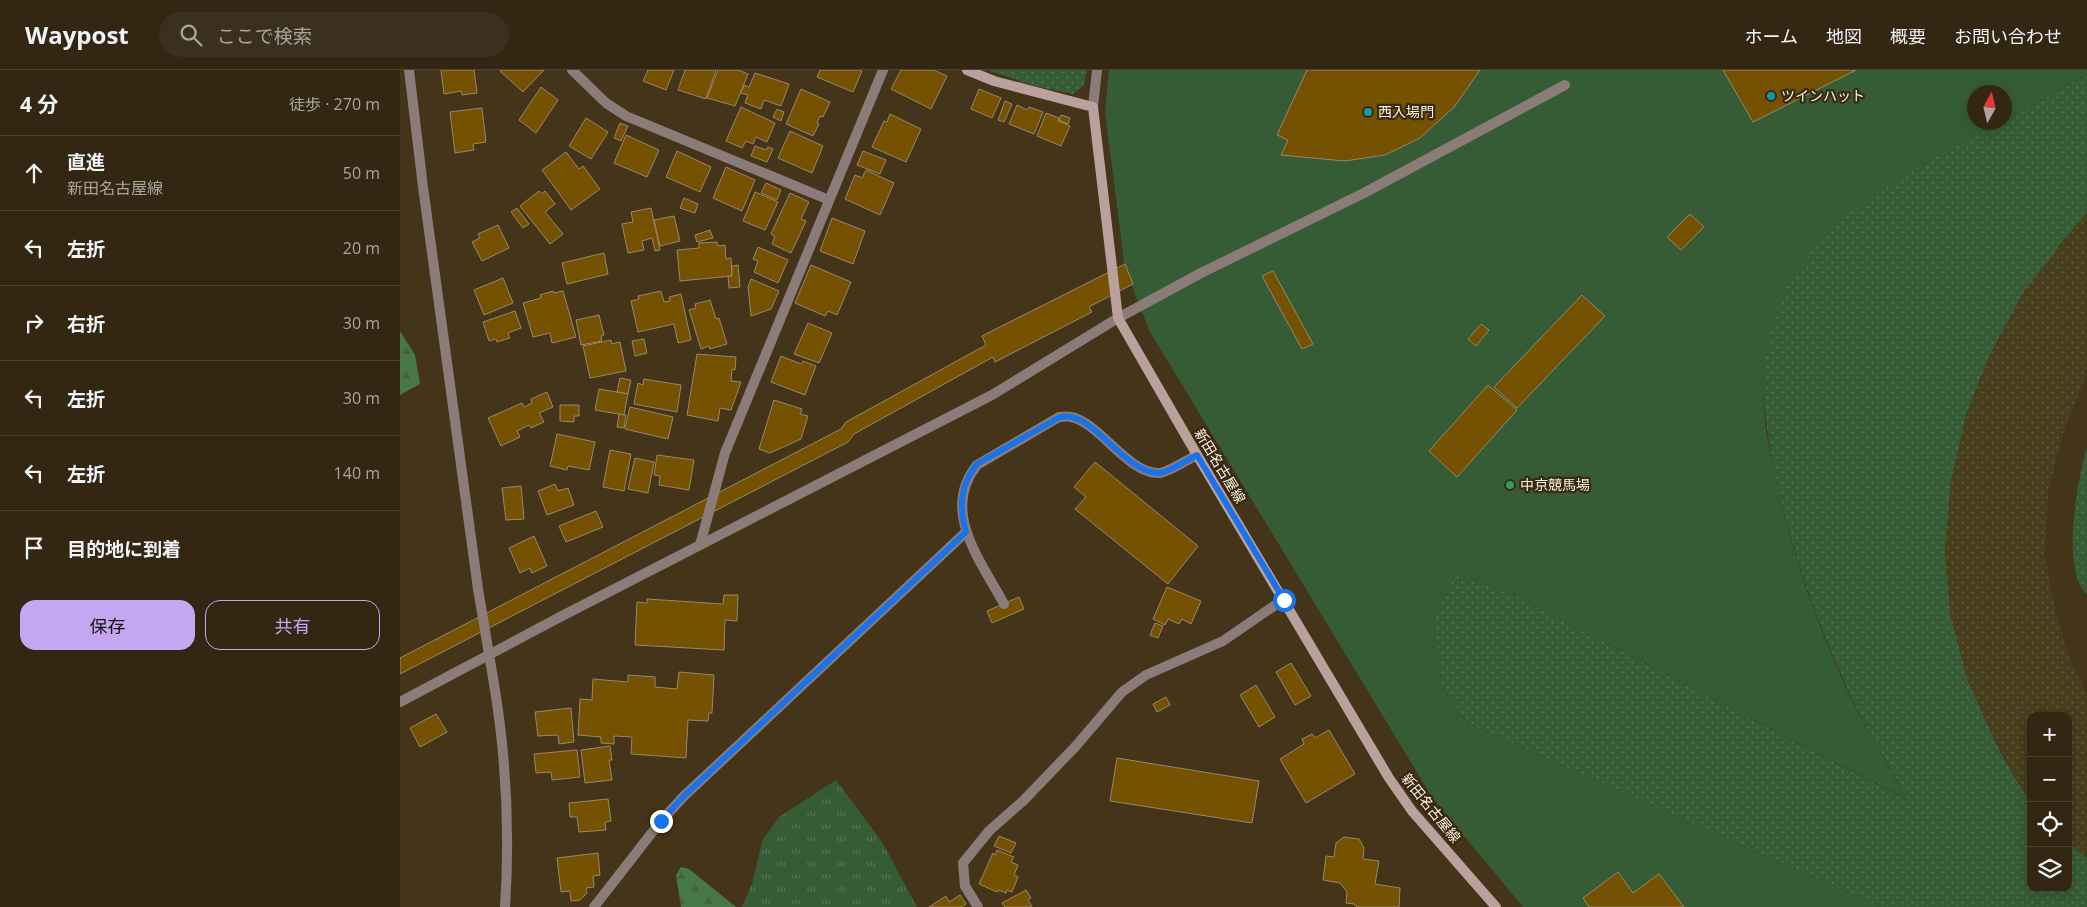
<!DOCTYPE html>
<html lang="ja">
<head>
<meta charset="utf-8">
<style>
  body { margin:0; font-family:"Open Sans","Noto Sans JP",sans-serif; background:#3b2f1d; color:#f1f3f6 }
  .controls { position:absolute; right:15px; bottom:15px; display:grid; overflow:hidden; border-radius:10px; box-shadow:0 2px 12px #0003 }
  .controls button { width:45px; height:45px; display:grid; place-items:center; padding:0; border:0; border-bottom:1px solid #4e4434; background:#332714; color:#f1f3f6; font:25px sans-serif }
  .compass { position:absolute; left:1567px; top:15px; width:45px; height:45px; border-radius:50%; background:#332714; box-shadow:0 2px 12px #0003; rotate:8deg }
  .stop { position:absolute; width:15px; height:15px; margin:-11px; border:4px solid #1a73e8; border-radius:50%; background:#fff }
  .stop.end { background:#1a73e8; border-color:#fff; box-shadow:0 1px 5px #0008 }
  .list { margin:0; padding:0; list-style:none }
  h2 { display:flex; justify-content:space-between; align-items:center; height:65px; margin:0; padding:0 20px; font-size:21px }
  h2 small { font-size:16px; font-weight:400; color:#a9a5a0 }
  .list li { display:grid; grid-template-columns:32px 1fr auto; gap:15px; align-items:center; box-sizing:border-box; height:75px; padding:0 20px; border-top:1px solid #4e4434 }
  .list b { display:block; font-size:19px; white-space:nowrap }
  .list p { margin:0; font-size:16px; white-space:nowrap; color:#a9a5a0 }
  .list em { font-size:16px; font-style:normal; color:#a9a5a0 }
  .actions { display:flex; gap:10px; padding:15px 20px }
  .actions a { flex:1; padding:11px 0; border:1px solid #c5a7f1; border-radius:15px; text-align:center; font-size:18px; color:#c5a7f1 }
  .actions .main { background:#c5a7f1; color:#111 }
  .icon { flex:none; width:28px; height:28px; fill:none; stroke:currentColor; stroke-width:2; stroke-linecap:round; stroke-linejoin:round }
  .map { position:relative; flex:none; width:1687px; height:837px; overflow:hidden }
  header { display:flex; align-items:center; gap:30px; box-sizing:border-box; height:70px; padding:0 25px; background:#332714; border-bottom:1px solid #4e4434 }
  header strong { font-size:24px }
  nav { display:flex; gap:28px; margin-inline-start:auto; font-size:18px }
  .search { width:350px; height:45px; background:#3b2f1d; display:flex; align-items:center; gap:12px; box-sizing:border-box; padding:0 18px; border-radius:28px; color:#a9a5a0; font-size:19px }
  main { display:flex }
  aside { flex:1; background:#332714 }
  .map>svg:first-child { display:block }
  .grass { fill:url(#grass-dots) }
  .forest { fill:url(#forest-firs) }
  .sand { fill:url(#sand-dots) }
  .park { fill:url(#park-tufts) }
  .garden { fill:#365c36 }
  .building { fill:#755102; stroke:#9a876b }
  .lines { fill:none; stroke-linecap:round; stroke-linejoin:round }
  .minor { stroke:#8b7b79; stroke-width:10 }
  .tertiary { stroke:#8b7b79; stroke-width:10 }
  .secondary { stroke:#bba19e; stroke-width:10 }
  .tertiary-bridge { stroke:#8b7b79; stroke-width:10 }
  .route { stroke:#1a73e8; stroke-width:6 }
  .culture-dot { fill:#0f9aa8; stroke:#39290f; stroke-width:2 }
  .leisure-dot { fill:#2e9e5b; stroke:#39290f; stroke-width:2 }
  .labels { text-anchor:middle; stroke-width:4.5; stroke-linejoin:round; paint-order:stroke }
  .poi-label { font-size:14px; fill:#fdf3e4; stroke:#39290f; text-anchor:start }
  .street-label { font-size:14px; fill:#fdf3e4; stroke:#39290f }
</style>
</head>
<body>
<header>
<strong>Waypost</strong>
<div class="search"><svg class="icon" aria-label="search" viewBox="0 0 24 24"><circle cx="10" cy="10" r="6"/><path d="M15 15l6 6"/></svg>ここで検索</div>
<nav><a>ホーム</a><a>地図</a><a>概要</a><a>お問い合わせ</a></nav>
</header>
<main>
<aside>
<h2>4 分<small>徒歩 · 270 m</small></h2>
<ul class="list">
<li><svg class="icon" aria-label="ahead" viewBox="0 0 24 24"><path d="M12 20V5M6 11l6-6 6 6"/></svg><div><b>直進</b><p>新田名古屋線</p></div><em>50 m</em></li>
<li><svg class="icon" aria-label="left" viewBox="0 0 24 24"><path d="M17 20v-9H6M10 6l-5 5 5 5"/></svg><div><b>左折</b></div><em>20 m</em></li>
<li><svg class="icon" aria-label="right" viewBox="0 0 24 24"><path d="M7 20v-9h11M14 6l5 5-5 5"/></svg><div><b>右折</b></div><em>30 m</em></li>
<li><svg class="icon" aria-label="left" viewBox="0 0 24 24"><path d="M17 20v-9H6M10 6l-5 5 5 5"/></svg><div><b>左折</b></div><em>30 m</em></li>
<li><svg class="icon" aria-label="left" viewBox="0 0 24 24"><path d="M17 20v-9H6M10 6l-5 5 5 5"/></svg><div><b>左折</b></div><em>140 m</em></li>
<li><svg class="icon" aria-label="arrive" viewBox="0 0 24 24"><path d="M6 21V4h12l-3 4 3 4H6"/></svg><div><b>目的地に到着</b></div></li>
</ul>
<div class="actions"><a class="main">保存</a><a>共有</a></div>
</aside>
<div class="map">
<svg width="1687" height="837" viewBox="0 0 1687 837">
  <defs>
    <pattern id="grass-dots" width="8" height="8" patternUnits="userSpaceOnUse" patternTransform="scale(1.25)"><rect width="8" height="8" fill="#365c36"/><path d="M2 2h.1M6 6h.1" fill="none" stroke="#547453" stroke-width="1.8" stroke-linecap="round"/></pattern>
    <pattern id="forest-firs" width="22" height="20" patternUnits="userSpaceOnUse" patternTransform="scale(1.25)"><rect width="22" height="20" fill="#467946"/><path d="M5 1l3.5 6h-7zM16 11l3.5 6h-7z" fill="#495f45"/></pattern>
    <pattern id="sand-dots" width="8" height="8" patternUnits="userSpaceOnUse" patternTransform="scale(1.25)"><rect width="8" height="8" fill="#473e1e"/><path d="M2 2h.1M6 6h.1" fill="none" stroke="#625a3f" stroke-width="1.8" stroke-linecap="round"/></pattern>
    <pattern id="park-tufts" width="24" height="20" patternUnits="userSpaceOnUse" patternTransform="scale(1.25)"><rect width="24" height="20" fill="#365c36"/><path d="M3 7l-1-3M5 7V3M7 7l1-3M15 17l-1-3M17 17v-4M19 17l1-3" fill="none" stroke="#547453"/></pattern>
  </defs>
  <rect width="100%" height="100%" fill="#44341a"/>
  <!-- grass -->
  <g class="grass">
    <path d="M 587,0 L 687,0 L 684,16 L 673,24 L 635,16 Z"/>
    <path d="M 1687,5 L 1687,143 L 1658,177 L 1567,609 C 1585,647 1604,698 1631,730 L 1631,818 L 1668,818 L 1668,772 L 1687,788 L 1687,837 L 1481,837 L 1069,654 L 1042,618 L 1033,550 L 1055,503 L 1110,523 L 1507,730 C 1495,703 1476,678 1463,651 C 1424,573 1393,489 1375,404 C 1367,362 1359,320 1367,277 C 1370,258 1376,236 1385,218 C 1393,200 1418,171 1433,157 C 1479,111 1543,83 1600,53 L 1604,52 L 1605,50 Z"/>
    <path d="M 1687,377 L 1687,524 C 1660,503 1678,406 1687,377 Z"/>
  </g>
  <!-- forest -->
  <g class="forest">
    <path d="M 0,261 L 15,285 L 20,314 L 0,325 Z"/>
    <path d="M 281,797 L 289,799 L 336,837 L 281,837 L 276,805 Z"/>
  </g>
  <!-- sand -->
  <path class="sand" d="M 1687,143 L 1687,302 L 1662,366 L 1648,424 L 1645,485 L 1655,540 L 1672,594 L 1687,623 L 1687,788 L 1668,772 L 1668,646 L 1631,646 L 1631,730 L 1624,722 L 1594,668 L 1567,609 L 1550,543 L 1545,480 L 1551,410 L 1566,344 L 1590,284 L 1624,221 Z"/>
  <!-- park -->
  <path class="park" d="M 436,710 L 482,772 L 517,837 L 342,837 L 353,811 L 362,771 L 379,747 Z"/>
  <!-- garden -->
  <path class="garden" d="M 709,0 L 1687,0 L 1687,5 L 1605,50 L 1604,22 L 1574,22 L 1574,52 L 1600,53 C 1528,92 1454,125 1404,192 C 1397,200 1389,209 1385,219 C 1368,256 1362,298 1364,339 C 1365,361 1371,383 1375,404 C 1393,490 1423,574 1463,652 C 1477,678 1493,704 1508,730 L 1110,523 L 1055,503 L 1033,550 L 1042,618 L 1069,654 L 1481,837 L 1123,837 L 1032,727 L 750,262 L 725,199 L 705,42 Z"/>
  <!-- building -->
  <g class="building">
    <path d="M 41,0 L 74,0 L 77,23 L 62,25 L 61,21 L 44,24 Z"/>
    <path d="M 101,0 L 144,0 L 123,22 L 100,1 Z"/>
    <path d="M 248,0 L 274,0 L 266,20 L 243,11 Z"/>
    <path d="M 285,0 L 316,0 L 306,29 L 278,20 Z"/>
    <path d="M 318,0 L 338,0 L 348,4 L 335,36 L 307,28 Z"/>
    <path d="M 420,0 L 460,0 L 462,1 L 453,22 L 417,7 Z"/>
    <path d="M 501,0 L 534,0 L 547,6 L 531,39 L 491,19 Z"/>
    <path d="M 907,0 L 1080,0 L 1055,36 L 1020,68 L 985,85 L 945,91 L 881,85 L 888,70 L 877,65 Z"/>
    <path d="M 1323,0 L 1456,0 L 1353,52 Z"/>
    <path d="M 355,3 L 389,14 L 381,36 L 364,30 L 361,39 L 345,33 L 348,25 L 341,23 L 344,15 L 349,17 Z"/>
    <path d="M 141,17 L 158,30 L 136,63 L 119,50 Z"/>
    <path d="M 401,19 L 430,32 L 423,47 L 420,46 L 417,53 L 419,54 L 413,66 L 386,54 Z"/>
    <path d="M 579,19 L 601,28 L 592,48 L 571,39 Z"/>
    <path d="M 605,31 L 612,34 L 604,52 L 598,50 Z"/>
    <path d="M 617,35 L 627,40 L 629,37 L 643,42 L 634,64 L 609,54 Z"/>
    <path d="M 341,37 L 375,53 L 367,72 L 356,67 L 353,74 L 346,71 L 342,78 L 326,71 Z"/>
    <path d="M 82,38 L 86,72 L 73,74 L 74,80 L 55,83 L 50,42 Z"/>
    <path d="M 377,39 L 384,42 L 381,51 L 373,47 Z"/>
    <path d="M 646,43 L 659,48 L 658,51 L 670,56 L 661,76 L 637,66 Z"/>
    <path d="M 490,44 L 521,59 L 506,92 L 472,77 L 484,51 L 487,52 Z"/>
    <path d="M 661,45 L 670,48 L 668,54 L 659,50 Z"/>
    <path d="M 186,48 L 208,62 L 191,89 L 169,76 Z"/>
    <path d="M 220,53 L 228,56 L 221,71 L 214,68 Z"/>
    <path d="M 390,61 L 423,76 L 412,103 L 378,88 Z"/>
    <path d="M 226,65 L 259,80 L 247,107 L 214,93 Z"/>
    <path d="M 355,76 L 366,80 L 368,77 L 373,79 L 367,92 L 351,86 Z"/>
    <path d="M 277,81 L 311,97 L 300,122 L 266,107 Z"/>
    <path d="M 463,81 L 486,90 L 480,104 L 457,95 Z"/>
    <path d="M 166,82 L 179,99 L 183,96 L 200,119 L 171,140 L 142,100 Z"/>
    <path d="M 326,97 L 355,110 L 342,141 L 313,128 Z"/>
    <path d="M 466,100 L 494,113 L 480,145 L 445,129 L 455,105 L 462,108 Z"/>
    <path d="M 366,113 L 381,120 L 377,130 L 361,123 Z"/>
    <path d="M 139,121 L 142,124 L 145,121 L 155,134 L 145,142 L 163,164 L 150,174 L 120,136 Z"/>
    <path d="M 355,122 L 378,132 L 365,160 L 343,151 Z"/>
    <path d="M 390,123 L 409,132 L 401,149 L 406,151 L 391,183 L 372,174 L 375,167 L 371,164 Z"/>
    <path d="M 284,128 L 298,134 L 295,143 L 280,138 Z"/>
    <path d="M 117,138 L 129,154 L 123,158 L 111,142 Z"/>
    <path d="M 251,138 L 260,180 L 255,181 L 252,168 L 242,171 L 244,180 L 228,183 L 222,154 L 233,152 L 231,142 Z"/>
    <path d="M 1290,144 L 1304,157 L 1281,180 L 1267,167 Z"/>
    <path d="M 274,146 L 280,171 L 260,176 L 254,150 Z"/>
    <path d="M 432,148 L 465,161 L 453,194 L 420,181 Z"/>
    <path d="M 98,155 L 109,178 L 82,191 L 72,172 L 80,168 L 78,164 Z"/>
    <path d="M 310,160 L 313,168 L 297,172 L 295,165 Z"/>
    <path d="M 317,172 L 318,176 L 325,175 L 326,189 L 331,188 L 332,206 L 280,211 L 277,180 L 299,178 L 299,173 Z"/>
    <path d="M 358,177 L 388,190 L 378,213 L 354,202 L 358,191 L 353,189 Z"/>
    <path d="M 204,183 L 208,204 L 167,214 L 162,193 Z"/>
    <path d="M 725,194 L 733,214 L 689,237 L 692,242 L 595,292 L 593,287 L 454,364 L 448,372 L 0,604 L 0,588 L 441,359 L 446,352 L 586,275 L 582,266 Z"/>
    <path d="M 338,195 L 340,217 L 329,218 L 328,206 L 332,206 L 332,196 Z"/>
    <path d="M 411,195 L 451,212 L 437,245 L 428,241 L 425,246 L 395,233 Z"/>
    <path d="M 873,201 L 913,274 L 902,279 L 862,206 Z"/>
    <path d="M 103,208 L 113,233 L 84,245 L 74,220 Z"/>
    <path d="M 351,209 L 379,221 L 371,239 L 351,246 L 348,217 Z"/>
    <path d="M 153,221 L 154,223 L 163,221 L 176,267 L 152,273 L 150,263 L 133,267 L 123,233 L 141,228 L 140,225 Z"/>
    <path d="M 261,221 L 264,232 L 270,231 L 269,227 L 281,224 L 291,270 L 278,273 L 274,254 L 238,262 L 231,231 L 239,229 L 238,226 Z"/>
    <path d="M 1182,225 L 1205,246 L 1117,338 L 1094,317 Z"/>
    <path d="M 310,230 L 316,249 L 319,248 L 327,274 L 310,279 L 309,276 L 301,279 L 289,240 L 296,238 L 295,234 Z"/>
    <path d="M 115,241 L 121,258 L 108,263 L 110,268 L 97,272 L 96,269 L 89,271 L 83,252 Z"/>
    <path d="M 199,245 L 204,265 L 201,266 L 202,271 L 181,275 L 176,250 Z"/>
    <path d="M 408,253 L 432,263 L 419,293 L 394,284 Z"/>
    <path d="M 1081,254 L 1089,260 L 1076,276 L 1068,269 Z"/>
    <path d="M 244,269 L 247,283 L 235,286 L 232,271 Z"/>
    <path d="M 211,270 L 212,274 L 220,272 L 226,301 L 190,308 L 183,276 Z"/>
    <path d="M 297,284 L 336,287 L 335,300 L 332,299 L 331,311 L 341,312 L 331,340 L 320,338 L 318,351 L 287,345 Z"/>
    <path d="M 381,286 L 401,294 L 403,291 L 416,296 L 405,325 L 371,312 Z"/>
    <path d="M 220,308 L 231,310 L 228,324 L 217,322 Z"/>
    <path d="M 244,309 L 281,315 L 277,342 L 234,334 L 238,313 L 243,315 Z"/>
    <path d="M 1088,315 L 1117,340 L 1057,407 L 1029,381 Z"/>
    <path d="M 199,319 L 228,324 L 224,345 L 195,340 Z"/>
    <path d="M 147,322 L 153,337 L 139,343 L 144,352 L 131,358 L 129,355 L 117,361 L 120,367 L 101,376 L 88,348 L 122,333 L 124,337 L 132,333 L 131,329 Z"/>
    <path d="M 374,330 L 402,339 L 400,344 L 408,346 L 401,369 L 370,383 L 359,379 Z"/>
    <path d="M 160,335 L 179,335 L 179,346 L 174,346 L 174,352 L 160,351 Z"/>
    <path d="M 230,337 L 273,347 L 268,369 L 225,359 Z"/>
    <path d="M 219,344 L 226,345 L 224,358 L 217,357 Z"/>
    <path d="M 157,364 L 195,372 L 189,400 L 168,396 L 167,400 L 150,396 Z"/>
    <path d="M 210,380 L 231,384 L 224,421 L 203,417 Z"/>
    <path d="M 257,385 L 294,390 L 289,420 L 259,415 L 260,406 L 254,405 Z"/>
    <path d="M 235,388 L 254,392 L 248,423 L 228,419 Z"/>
    <path d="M 695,392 L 798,476 L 768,514 L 675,439 L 686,427 L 674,417 Z"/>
    <path d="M 155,414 L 158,421 L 168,418 L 174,435 L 147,445 L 138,421 Z"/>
    <path d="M 121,416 L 124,449 L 106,450 L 102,418 Z"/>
    <path d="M 196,441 L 203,457 L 166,472 L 159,456 Z"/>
    <path d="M 134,466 L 147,496 L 132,503 L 130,498 L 120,503 L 109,478 Z"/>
    <path d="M 767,517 L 801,531 L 791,554 L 782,549 L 779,554 L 768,549 L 765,555 L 753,549 Z"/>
    <path d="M 324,525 L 338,525 L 337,551 L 325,550 L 324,580 L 235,575 L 237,532 L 247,533 L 247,529 L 323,534 Z"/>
    <path d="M 619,527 L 624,539 L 592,553 L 587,541 Z"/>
    <path d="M 755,553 L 763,556 L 758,568 L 750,565 Z"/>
    <path d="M 891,593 L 911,626 L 895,635 L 876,602 Z"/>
    <path d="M 279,602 L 314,605 L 312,643 L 309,643 L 308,651 L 288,650 L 286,688 L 231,684 L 232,667 L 214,666 L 214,674 L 201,673 L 201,667 L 178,665 L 180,629 L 192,630 L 193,609 L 228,612 L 228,605 L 255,607 L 255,617 L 277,619 Z"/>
    <path d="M 856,615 L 875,647 L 859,657 L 840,625 Z"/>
    <path d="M 766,627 L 770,635 L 757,642 L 753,634 Z"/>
    <path d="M 171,638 L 174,672 L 159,674 L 158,665 L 138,666 L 135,642 Z"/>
    <path d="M 36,644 L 47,662 L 20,677 L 10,658 Z"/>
    <path d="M 929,660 L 955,704 L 906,733 L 880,689 L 904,674 L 902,669 L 912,664 L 915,668 Z"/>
    <path d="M 210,676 L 212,690 L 209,690 L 212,710 L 185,713 L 181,680 Z"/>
    <path d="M 177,680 L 180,707 L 152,710 L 151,702 L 136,703 L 134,684 Z"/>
    <path d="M 717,688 L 859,711 L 852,753 L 710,731 Z"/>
    <path d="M 208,729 L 211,751 L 205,752 L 206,760 L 179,762 L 177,747 L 170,747 L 169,733 Z"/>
    <path d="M 599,766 L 616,773 L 611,783 L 594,776 Z"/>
    <path d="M 944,767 L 959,769 L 964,778 L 963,789 L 979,791 L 975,814 L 1000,818 L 999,837 L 957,837 L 954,834 L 946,833 L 947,822 L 940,813 L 923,810 L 926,786 L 934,787 L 936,773 Z"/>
    <path d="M 597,780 L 614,787 L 611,792 L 618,795 L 614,805 L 618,807 L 612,822 L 607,820 L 606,823 L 598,820 L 597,822 L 579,814 L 593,783 L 595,785 Z"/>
    <path d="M 198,783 L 200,805 L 193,806 L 194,817 L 186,818 L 187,823 L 180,830 L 171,831 L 170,821 L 161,822 L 157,788 Z"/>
    <path d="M 1218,802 L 1233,823 L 1259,804 L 1284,837 L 1189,837 L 1183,828 Z"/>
    <path d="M 626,820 L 631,828 L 628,830 L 632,837 L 605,837 L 602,833 Z"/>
    <path d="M 560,825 L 566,834 L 561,837 L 529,837 L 546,826 L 549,832 Z"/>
  </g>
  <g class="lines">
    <!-- minor -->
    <g class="minor">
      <path d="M 172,0 L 206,33 L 226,46 L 429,130"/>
      <path d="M 300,475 L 325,383 L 483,0"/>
      <path d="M 194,837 L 261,751 L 284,726 L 566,462"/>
      <path d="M 578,837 L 565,816 L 563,793 L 589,761 L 623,731 L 675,677 L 722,622 L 746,605 L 823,571 L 884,529"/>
    </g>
    <!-- tertiary -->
    <g class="tertiary">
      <path d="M 9,0 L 23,117 L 78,519"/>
      <path d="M 693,37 L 697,0"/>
      <path d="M 604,534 C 581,491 540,441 577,395 L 659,347 C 663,347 668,346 671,347 C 699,352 728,404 759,403 C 767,403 788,389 797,385"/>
      <path d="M 93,608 C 106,683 110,761 105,837"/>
      <path d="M 0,632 L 160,547 L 592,325 L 718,248 L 801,203 L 964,123 L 1165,15"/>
    </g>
    <!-- secondary -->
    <path class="secondary" d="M 567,0 L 594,11 L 693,37 L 718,248 L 797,385 L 989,708 L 1012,741 L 1096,837"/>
    <!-- tertiary-bridge -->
    <path class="tertiary-bridge" d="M 78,519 L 93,608"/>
  </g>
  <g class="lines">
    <!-- route -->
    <path class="route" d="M 261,751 L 284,726 L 566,462 C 559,437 560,415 577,394 L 660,347 C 663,347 668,346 671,347 C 699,352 728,404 759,403 C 767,403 789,389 797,385 L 884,530"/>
  </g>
  <!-- markers -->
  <g class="culture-dot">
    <circle cx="1371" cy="26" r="5"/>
    <circle cx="968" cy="42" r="5"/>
  </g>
  <circle class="leisure-dot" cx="1110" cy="415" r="5"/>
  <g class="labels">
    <!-- poi labels -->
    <g class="poi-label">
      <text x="1381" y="31">ツインハット</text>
      <text x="978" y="47">西入場門</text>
      <text x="1120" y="420">中京競馬場</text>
    </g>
    <!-- street labels -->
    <g class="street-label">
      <text transform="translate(820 396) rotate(59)" y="5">新田名古屋線</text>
      <text transform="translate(1031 738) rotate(51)" y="5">新田名古屋線</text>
    </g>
  </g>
</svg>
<div class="controls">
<button>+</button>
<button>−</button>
<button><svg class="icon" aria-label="locate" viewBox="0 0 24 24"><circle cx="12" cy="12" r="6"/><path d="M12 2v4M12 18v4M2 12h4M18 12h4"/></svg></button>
<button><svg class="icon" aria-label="layers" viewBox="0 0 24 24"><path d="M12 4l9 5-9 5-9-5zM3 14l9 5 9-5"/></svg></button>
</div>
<svg class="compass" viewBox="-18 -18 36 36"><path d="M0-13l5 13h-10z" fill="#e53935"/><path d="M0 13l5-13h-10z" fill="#a9a5a0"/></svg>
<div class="stop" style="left:884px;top:530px"></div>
<div class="stop end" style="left:261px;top:751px"></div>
</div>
</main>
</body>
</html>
